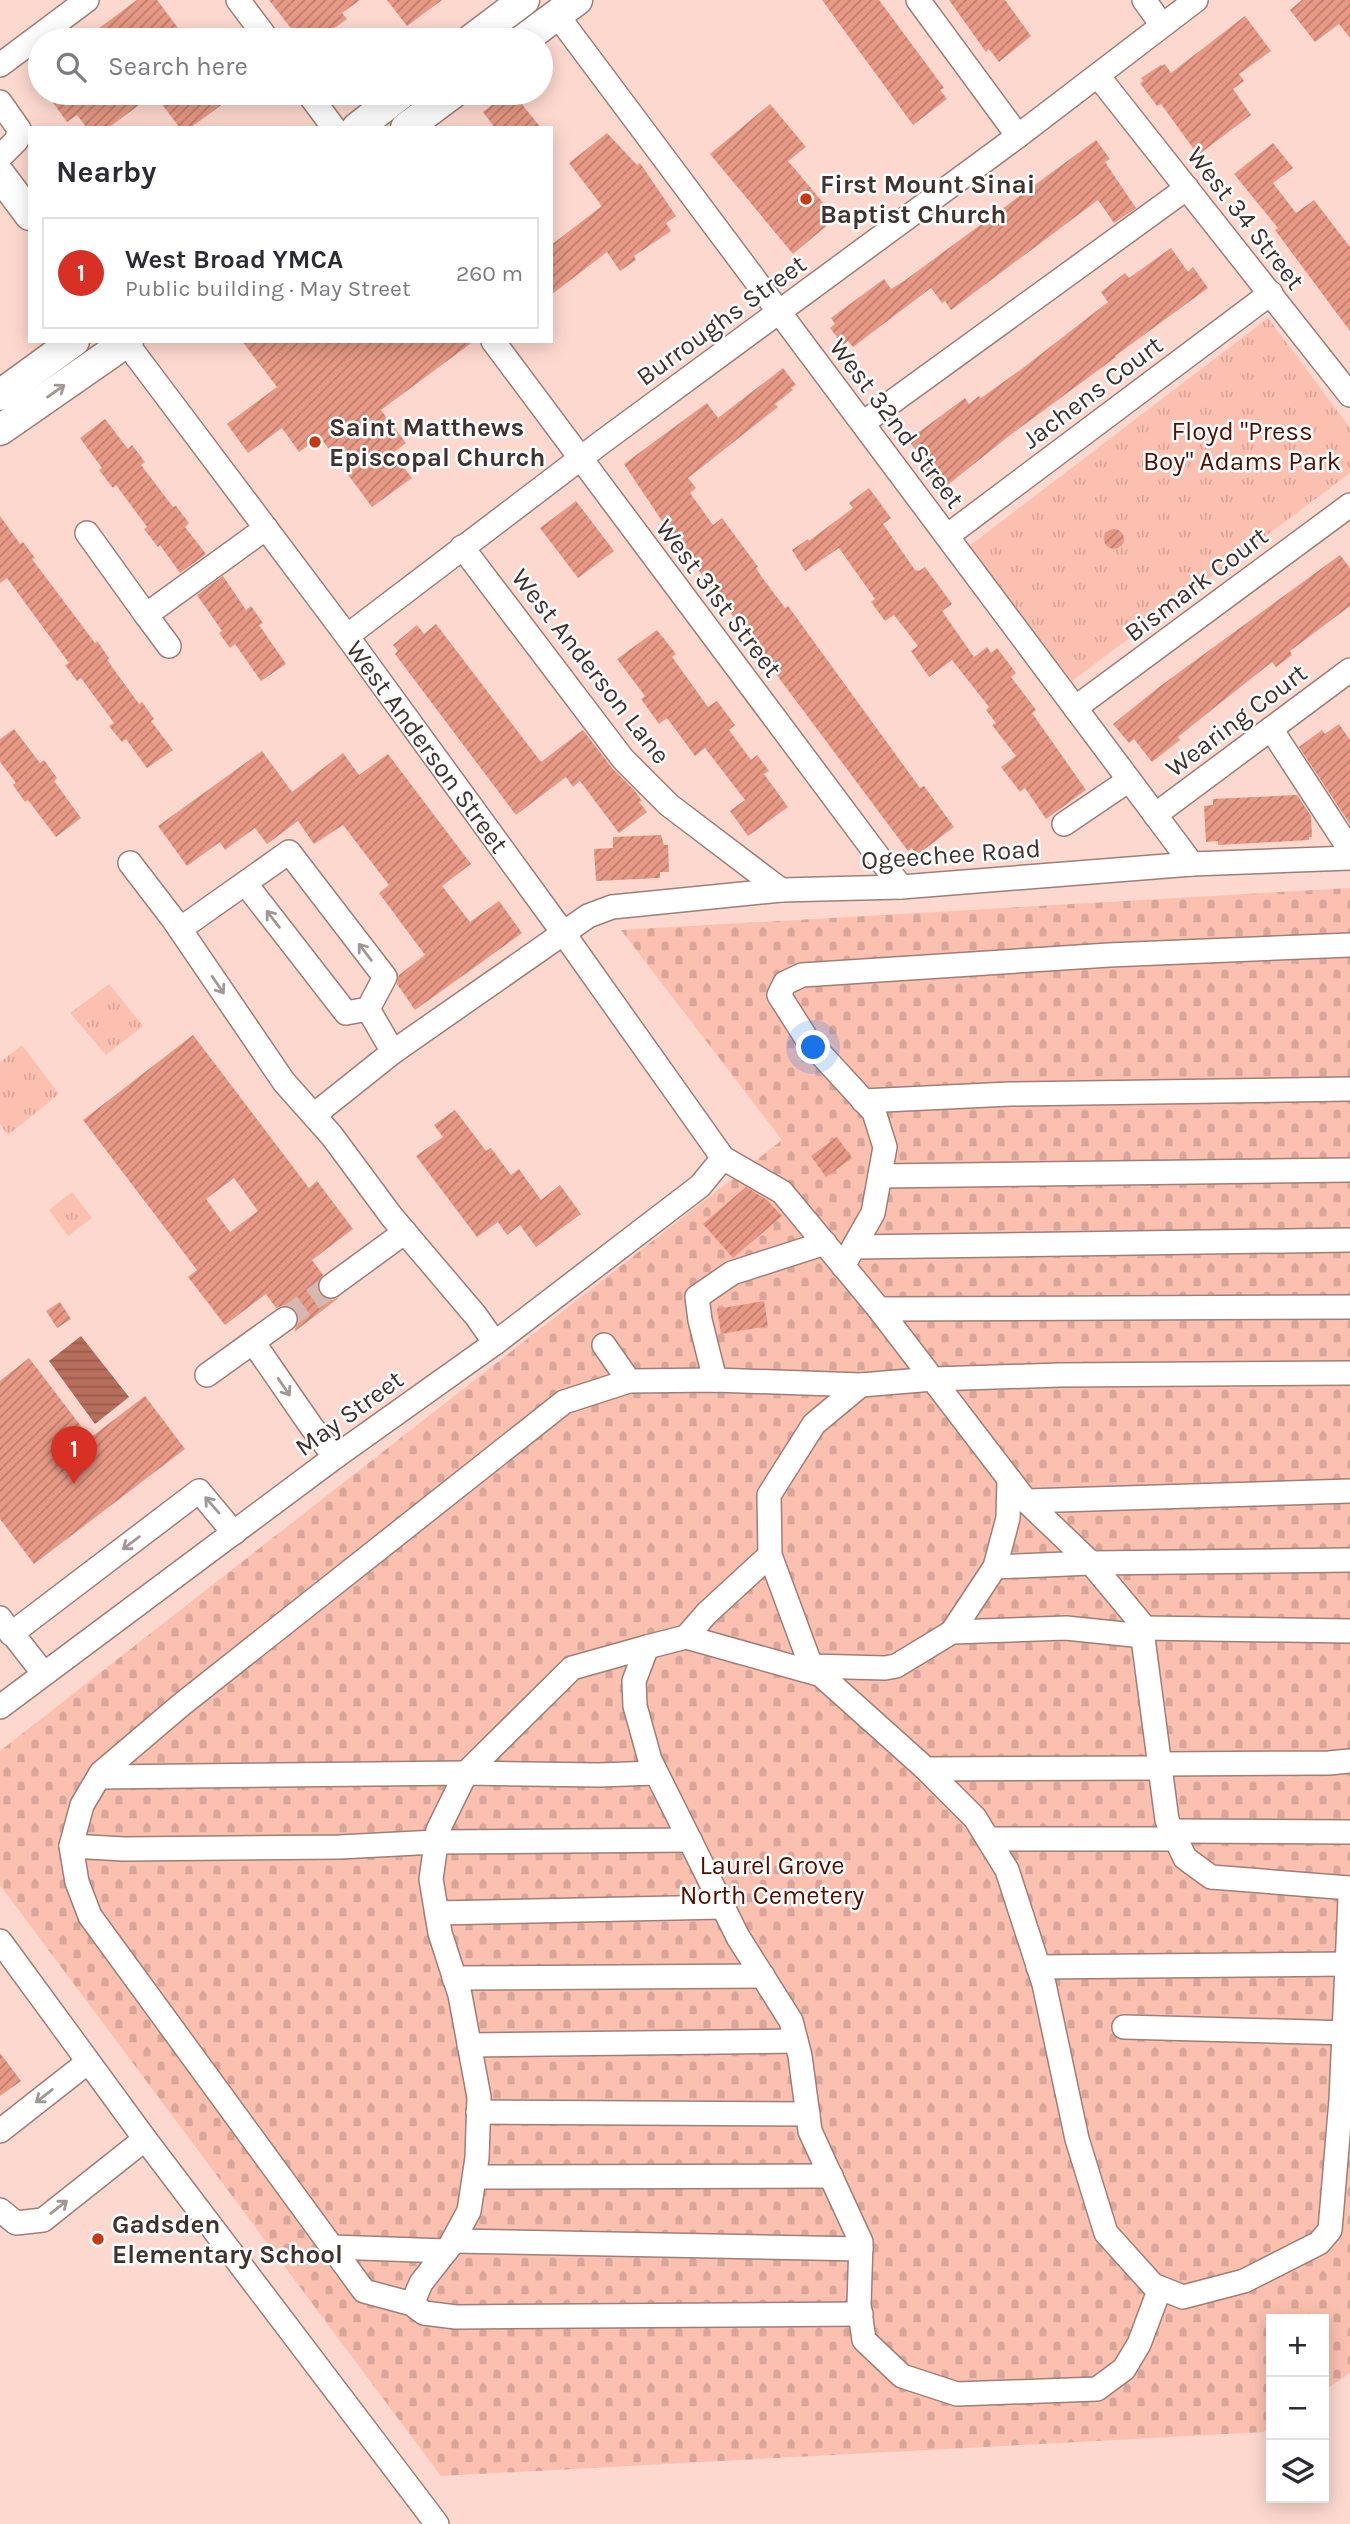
<!DOCTYPE html>
<html lang="en">
<head>
<meta charset="utf-8">
<style>
  body { margin:0; font-family:Karla,sans-serif; background:#f7f7f7; color:#2b2b33 }
  .controls { position:absolute; right:21px; bottom:21px; display:grid; overflow:hidden; border-radius:0px; box-shadow:0 4px 18px #0003 }
  .controls button { width:63px; height:63px; display:grid; place-items:center; padding:0; border:0; border-bottom:2px solid #e1e1e2; background:#fff; color:#2b2b33; font:35px sans-serif }
  .you { position:absolute; left:814px; top:1048px; width:24px; height:24px; margin:-18px; border:5px solid #fff; border-radius:50%; background:#1a73e8; box-shadow:0 0 0 10px #1a73e833 }
  .badge { display:grid; place-items:center; width:46px; height:46px; border-radius:50%; background:#d93025; color:#fff; font-size:23px; font-weight:700 }
  .pin { position:absolute; translate:-50% -58px; filter:drop-shadow(0 2px 4px #0008) }
  .pin::after { content:''; position:absolute; top:37px; width:24px; height:21px; background:inherit; clip-path:polygon(0 0,100% 0,50% 100%) }
  .list { margin:0; padding:0; list-style:none }
  h2 { display:flex; justify-content:space-between; align-items:center; height:91px; margin:0; padding:0 28px; font-size:30px }
  h2 small { font-size:23px; font-weight:400; color:#7c7c81 }
  .list li { display:grid; grid-template-columns:46px 1fr auto; gap:21px; align-items:center; box-sizing:border-box; height:112px; margin:0 14px 14px; padding:0 14px; border:2px solid #e1e1e2; border-radius:0px }
  .list b { display:block; font-size:26px; white-space:nowrap }
  .list p { margin:0; font-size:23px; white-space:nowrap; color:#7c7c81 }
  .list em { font-size:23px; font-style:normal; color:#7c7c81 }
  .icon { flex:none; width:38px; height:38px; fill:none; stroke:currentColor; stroke-width:2; stroke-linecap:round; stroke-linejoin:round }
  .map { position:relative; flex:none; width:1350px; height:2524px; overflow:hidden }
  .search { position:absolute; background:#fff; box-shadow:0 4px 18px #0003; left:28px; top:28px; width:525px; height:77px; display:flex; align-items:center; gap:18px; box-sizing:border-box; padding:0 24px; border-radius:38px; color:#7c7c81; font-size:26px }
  .panel { position:absolute; background:#fff; box-shadow:0 4px 18px #0003; left:28px; top:126px; width:525px; height:217px; border-radius:0px }
  .map>svg:first-child { display:block }
  .grass { fill:url(#grass-tufts) }
  .cemetery { fill:url(#cemetery-stones) }
  .water { fill:url(#water-rules) }
  .building { fill:url(#building-hatch); fill-rule:evenodd }
  .lines { fill:none; stroke-linecap:round; stroke-linejoin:round }
  .minor-tunnel { stroke:#d7b7ae; stroke-width:23; stroke-dasharray:23 11; stroke-linecap:butt }
  .minor-casing { stroke:#9f7e75; stroke-width:26 }
  .major-casing { stroke:#9f7e75; stroke-width:33 }
  .minor { stroke:#fff; stroke-width:23 }
  .major { stroke:#fff; stroke-width:30 }
  .oneway { stroke:#a09897 }
  .poi-dot { fill:#c43b13; stroke:#fff; stroke-width:2.5 }
  .labels { text-anchor:middle; stroke-width:5; stroke-linejoin:round; paint-order:stroke }
  .poi-label { font-size:26px; font-weight:bold; fill:#40322f; stroke:#fff; text-anchor:start }
  .street-label { font-size:26px; fill:#40322f; stroke:#fff }
  .park-label { font-size:26px; fill:#520e00; stroke:#fff }
</style>
</head>
<body>
<div class="map">
<svg width="1350" height="2524" viewBox="0 0 1350 2524">
  <defs>
    <pattern id="grass-tufts" width="24" height="20" patternUnits="userSpaceOnUse" patternTransform="scale(1.75)"><rect width="24" height="20" fill="#fcc0b0"/><path d="M3 7l-1-3M5 7V3M7 7l1-3M15 17l-1-3M17 17v-4M19 17l1-3" fill="none" stroke="#d9a598"/></pattern>
    <pattern id="cemetery-stones" width="16" height="16" patternUnits="userSpaceOnUse" patternTransform="scale(1.75)"><rect width="16" height="16" fill="#fcc0b0"/><path d="M2 7V4a2 2 0 0 1 4 0v3zM10 15v-3a2 2 0 0 1 4 0v3z" fill="#d9a598"/></pattern>
    <pattern id="water-rules" width="6" height="5" patternUnits="userSpaceOnUse" patternTransform="scale(1.75)"><rect width="6" height="5" fill="#b76e5b"/><path d="M0 2.5h6" fill="none" stroke="#965b4c"/></pattern>
    <pattern id="building-hatch" width="6" height="6" patternUnits="userSpaceOnUse" patternTransform="scale(1.75)"><rect width="6" height="6" fill="#e79985"/><path d="M-1 1l2-2M0 6l6-6M5 7l2-2" fill="none" stroke="#bd7d6d"/></pattern>
  </defs>
  <rect width="100%" height="100%" fill="#fdd8ce"/>
  <!-- grass -->
  <g class="grass">
    <path d="M 1268,318 L 1350,428 L 1350,473 L 1072,681 L 968,547 Z"/>
    <path d="M 109,984 L 143,1026 L 106,1055 L 70,1013 Z"/>
    <path d="M 22,1045 L 59,1094 L 8,1135 L 0,1124 L 0,1062 Z"/>
    <path d="M 72,1192 L 92,1218 L 68,1236 L 49,1210 Z"/>
  </g>
  <!-- cemetery -->
  <path class="cemetery" d="M 1350,888 L 1350,2373 L 1324,2391 L 1324,2319 L 1271,2319 L 1271,2427 L 1264,2432 L 441,2476 L 0,1885 L 0,1751 L 782,1140 L 621,930 Z"/>
  <!-- water -->
  <path class="water" d="M 81,1336 L 129,1397 L 95,1424 L 49,1361 Z"/>
  <!-- building -->
  <g class="building">
    <path d="M 137,0 L 157,0 L 187,40 L 83,40 Z"/>
    <path d="M 269,0 L 360,0 L 342,13 L 347,19 L 318,40 L 300,40 Z"/>
    <path d="M 387,0 L 442,0 L 407,26 Z"/>
    <path d="M 822,0 L 879,0 L 944,88 L 940,90 L 947,99 L 913,125 Z"/>
    <path d="M 949,0 L 1005,0 L 1031,36 L 999,62 L 989,49 L 986,52 Z"/>
    <path d="M 1302,0 L 1350,0 L 1350,38 L 1339,24 L 1315,42 L 1290,10 Z"/>
    <path d="M 1245,16 L 1271,51 L 1239,74 L 1244,81 L 1233,89 L 1251,115 L 1198,155 L 1161,104 L 1157,106 L 1140,83 L 1143,81 L 1141,78 L 1161,65 L 1162,66 L 1165,64 L 1171,73 Z"/>
    <path d="M 46,93 L 238,93 L 190,128 L 180,128 L 154,94 L 108,128 L 87,128 L 77,115 L 67,122 Z"/>
    <path d="M 507,93 L 513,93 L 541,128 L 495,128 L 483,112 Z"/>
    <path d="M 770,104 L 806,147 L 788,161 L 836,218 L 793,254 L 710,154 Z"/>
    <path d="M 607,133 L 637,165 L 640,163 L 676,216 L 666,223 L 671,231 L 634,256 L 636,260 L 620,271 L 607,252 L 551,295 L 551,245 L 602,206 L 569,163 Z"/>
    <path d="M 1096,140 L 1110,159 L 1105,162 L 1136,208 L 1114,223 L 1098,200 L 951,310 L 945,301 L 942,303 L 931,288 L 853,347 L 848,341 L 843,345 L 830,328 L 835,324 L 831,318 L 884,279 L 891,289 L 904,281 Z"/>
    <path d="M 1273,143 L 1293,168 L 1273,183 L 1296,213 L 1314,200 L 1350,247 L 1350,331 L 1275,230 L 1278,228 L 1234,174 Z"/>
    <path d="M 1171,248 L 1188,272 L 1193,267 L 1208,288 L 1115,356 L 1116,357 L 1009,436 L 940,491 L 924,470 L 929,467 L 908,440 L 965,398 L 969,404 L 979,396 L 981,398 L 1023,368 L 1108,302 L 1101,292 L 1125,273 L 1129,278 Z"/>
    <path d="M 242,341 L 474,341 L 381,410 L 406,443 L 393,453 L 412,478 L 372,507 L 320,437 L 299,452 L 282,428 L 248,453 L 227,424 L 277,387 Z"/>
    <path d="M 783,368 L 796,385 L 791,388 L 793,390 L 775,404 L 778,407 L 688,478 L 696,488 L 690,493 L 713,525 L 722,518 L 758,567 L 756,568 L 761,576 L 785,608 L 788,606 L 920,788 L 924,786 L 954,827 L 917,855 L 912,848 L 908,851 L 662,521 L 624,464 L 707,403 L 718,418 Z"/>
    <path d="M 105,419 L 128,449 L 132,445 L 145,462 L 141,465 L 173,507 L 176,506 L 189,523 L 185,527 L 206,554 L 180,573 L 160,545 L 158,547 L 144,529 L 147,527 L 116,485 L 113,488 L 99,470 L 102,468 L 80,438 Z"/>
    <path d="M 869,488 L 891,518 L 883,524 L 915,570 L 919,571 L 925,567 L 952,604 L 942,611 L 974,657 L 987,647 L 991,653 L 997,648 L 1016,673 L 1011,677 L 1036,710 L 1032,713 L 1086,790 L 1046,819 L 1025,788 L 1020,792 L 1001,767 L 1016,756 L 992,725 L 996,723 L 986,710 L 989,707 L 952,660 L 929,677 L 911,651 L 918,646 L 894,615 L 885,621 L 871,602 L 875,599 L 839,548 L 805,571 L 792,550 L 808,539 L 809,541 L 853,508 L 849,503 Z"/>
    <path d="M 576,501 L 614,551 L 578,578 L 540,528 Z"/>
    <path d="M 0,516 L 20,544 L 23,542 L 35,558 L 32,559 L 95,643 L 97,641 L 109,658 L 107,660 L 139,704 L 142,702 L 154,719 L 151,721 L 173,750 L 147,768 L 126,739 L 122,742 L 109,726 L 114,723 L 81,678 L 77,681 L 65,665 L 69,663 L 7,578 L 0,583 Z"/>
    <circle cx="1114" cy="539" r="10"/>
    <path d="M 1340,555 L 1350,568 L 1350,606 L 1290,651 L 1292,655 L 1276,667 L 1272,662 L 1214,708 L 1178,737 L 1180,740 L 1152,762 L 1134,739 L 1129,743 L 1113,724 L 1159,687 Z"/>
    <path d="M 223,576 L 246,610 L 251,606 L 263,623 L 259,625 L 286,664 L 261,681 L 235,644 L 230,648 L 219,633 L 222,631 L 197,595 Z"/>
    <path d="M 436,624 L 541,762 L 583,730 L 612,768 L 634,790 L 642,801 L 639,802 L 647,812 L 619,833 L 580,781 L 573,787 L 566,777 L 516,815 L 395,654 L 398,651 L 393,645 L 417,625 L 424,634 Z"/>
    <path d="M 657,630 L 676,654 L 672,657 L 708,707 L 717,701 L 735,725 L 729,730 L 751,760 L 757,755 L 769,771 L 764,774 L 788,807 L 748,836 L 730,811 L 745,800 L 705,748 L 695,756 L 667,718 L 659,724 L 641,699 L 645,696 L 617,659 Z"/>
    <path d="M 1339,724 L 1350,740 L 1350,824 L 1299,747 L 1322,730 L 1325,734 Z"/>
    <path d="M 14,729 L 40,763 L 44,760 L 57,778 L 54,781 L 81,818 L 56,837 L 28,800 L 25,802 L 13,785 L 16,783 L 0,762 L 0,739 Z"/>
    <path d="M 262,751 L 292,792 L 343,753 L 359,775 L 388,754 L 471,864 L 442,886 L 470,922 L 499,901 L 522,933 L 415,1010 L 397,984 L 399,975 L 425,955 L 379,893 L 389,885 L 343,825 L 314,844 L 298,821 L 267,844 L 255,828 L 225,850 L 220,842 L 187,866 L 158,826 Z"/>
    <path d="M 1297,795 L 1311,816 L 1312,837 L 1309,837 L 1309,840 L 1218,845 L 1218,841 L 1206,842 L 1204,806 L 1213,805 L 1213,799 Z"/>
    <path d="M 661,835 L 664,845 L 668,845 L 669,872 L 660,872 L 660,878 L 596,881 L 594,849 L 613,848 L 613,837 Z"/>
    <path d="M 193,1035 L 309,1188 L 317,1181 L 353,1229 L 312,1260 L 323,1275 L 317,1287 L 320,1295 L 332,1300 L 340,1297 L 294,1332 L 299,1318 L 296,1310 L 284,1305 L 276,1308 L 266,1294 L 225,1325 L 188,1277 L 197,1270 L 83,1120 ZM 234,1178 L 258,1211 L 230,1232 L 206,1199 Z"/>
    <path d="M 455,1110 L 486,1151 L 491,1148 L 511,1175 L 519,1169 L 541,1200 L 560,1185 L 581,1214 L 536,1247 L 520,1225 L 507,1235 L 498,1222 L 477,1237 L 416,1156 L 443,1137 L 434,1125 Z"/>
    <path d="M 837,1137 L 852,1158 L 826,1177 L 811,1156 Z"/>
    <path d="M 746,1187 L 767,1200 L 782,1216 L 733,1258 L 703,1224 Z"/>
    <path d="M 764,1301 L 768,1326 L 721,1334 L 717,1309 Z"/>
    <path d="M 60,1302 L 71,1319 L 57,1328 L 46,1311 Z"/>
    <path d="M 29,1358 L 90,1438 L 145,1396 L 185,1449 L 34,1564 L 0,1519 L 0,1381 Z"/>
    <path d="M 0,2053 L 21,2081 L 0,2096 Z"/>
  </g>
  <g class="lines">
    <!-- minor-tunnel -->
    <path class="minor-tunnel" d="M 285,1319 L 331,1286"/>
    <!-- minor casing -->
    <g class="minor-casing">
      <g id="minor">
        <path d="M 238,0 L 268,40"/>
        <path d="M 918,0 L 1018,136"/>
        <path d="M 1144,0 L 1162,25"/>
        <path d="M 557,15 L 1192,864"/>
        <path d="M 0,65 L 87,0"/>
        <path d="M 1098,76 L 1350,395"/>
        <path d="M 308,93 L 334,128"/>
        <path d="M 0,102 L 19,129 L 17,140 L 0,157"/>
        <path id="s1" d="M 125,341 L 347,636 L 564,934 L 723,1158 L 782,1192 L 879,1309 L 1026,1501 L 1091,1563 L 1141,1623 L 1167,1820 L 1185,1858 L 1211,1877 L 1350,1888"/>
        <path d="M 493,341 L 901,887"/>
        <path d="M 863,423 L 1187,188"/>
        <path d="M 87,533 L 146,615 L 266,528"/>
        <path d="M 947,536 L 1271,293"/>
        <path d="M 462,547 L 623,759 L 669,805 L 781,890"/>
        <path d="M 146,615 L 169,646"/>
        <path d="M 347,636 L 602,442 L 1018,136 L 1196,0"/>
        <path d="M 1075,708 L 1350,505"/>
        <path d="M 1271,729 L 1350,850"/>
        <path d="M 1155,815 L 1350,670"/>
        <path d="M 1064,824 L 1129,780"/>
        <path d="M 130,863 L 173,919 L 284,1082 L 332,1136 L 392,1217 L 476,1316 L 495,1343"/>
        <path d="M 180,929 L 289,852 L 385,977 L 368,1009 L 346,1013 L 245,883"/>
        <path d="M 368,1009 L 393,1052"/>
        <path d="M 863,1101 L 1010,1094 L 1350,1089"/>
        <path d="M 314,1115 L 393,1052 L 588,916 L 612,907 L 781,890 L 901,887 L 1192,864 L 1350,858"/>
        <path d="M 880,1176 L 1350,1170"/>
        <path d="M 854,1247 L 1350,1240"/>
        <path d="M 843,1266 L 873,1213 L 885,1147 L 874,1112 L 807,1039 L 779,995 L 785,983 L 802,975 L 1109,955 L 1350,945"/>
        <path d="M 331,1286 L 405,1232"/>
        <path d="M 879,1309 L 1350,1307"/>
        <path d="M 253,1342 L 311,1426 L 335,1457"/>
        <path d="M 604,1345 L 629,1381"/>
        <path d="M 207,1375 L 285,1319"/>
        <path d="M 715,1380 L 700,1320 L 697,1297 L 732,1273 L 825,1243"/>
        <path d="M 861,1385 L 814,1424 L 769,1495 L 770,1555 L 811,1666 L 926,1769 L 975,1818 L 1007,1870 L 1044,1984 L 1077,2139 L 1106,2233 L 1153,2285 L 1183,2297 L 1244,2281 L 1319,2243 L 1330,2230 L 1341,2100 L 1350,1899"/>
        <path d="M 1026,1501 L 1350,1491"/>
        <path d="M 770,1555 L 707,1613 L 686,1637 L 818,1674"/>
        <path d="M 995,1567 L 1091,1563 L 1350,1560"/>
        <path d="M 0,1618 L 11,1634 L 199,1491 L 234,1533"/>
        <path d="M 1142,1628 L 1350,1631"/>
        <path d="M 952,1632 L 995,1567 L 1008,1518 L 1009,1479"/>
        <path d="M 12,1633 L 44,1674"/>
        <path d="M 686,1637 L 647,1647 L 634,1681 L 635,1706 L 650,1760 L 738,1937 L 791,2021 L 800,2056 L 810,2131 L 861,2242 L 859,2305 L 864,2340 L 902,2376 L 957,2394 L 1097,2389 L 1124,2369 L 1139,2344 L 1160,2288"/>
        <path d="M 811,1666 L 885,1668 L 896,1666 L 952,1632 L 1066,1628 L 1143,1636"/>
        <path d="M 0,1707 L 335,1457 L 495,1343 L 700,1186 L 723,1158"/>
        <path d="M 1160,1764 L 1329,1763 L 1350,1761"/>
        <path d="M 926,1769 L 1160,1768"/>
        <path d="M 99,1777 L 466,1773 L 599,1775 L 656,1773"/>
        <path d="M 1172,1831 L 1350,1832"/>
        <path d="M 988,1839 L 1176,1839"/>
        <path d="M 71,1846 L 124,1849 L 340,1847 L 436,1842 L 690,1840"/>
        <path d="M 437,1913 L 723,1907"/>
        <path d="M 0,1941 L 145,2139 L 437,2524"/>
        <path d="M 1038,1967 L 1350,1964"/>
        <path d="M 454,1978 L 763,1976"/>
        <path d="M 1124,2027 L 1350,2033"/>
        <path d="M 469,2045 L 796,2041"/>
        <path d="M 478,2112 L 808,2114"/>
        <path d="M 0,2131 L 88,2062"/>
        <path d="M 475,2177 L 831,2176"/>
        <path d="M 0,2210 L 16,2223 L 43,2220 L 145,2139"/>
        <path d="M 453,2241 L 861,2249"/>
        <path d="M 332,2247 L 446,2251"/>
        <path d="M 412,2304 L 421,2283 L 450,2246 L 469,2211 L 477,2158 L 479,2097 L 460,1995 L 440,1933 L 431,1879 L 438,1830 L 466,1773 L 572,1668 L 647,1647"/>
        <path d="M 861,2314 L 456,2317 L 424,2313 L 412,2304 L 364,2291 L 90,1916 L 77,1882 L 71,1846 L 82,1805 L 101,1773 L 181,1705 L 564,1402 L 629,1381 L 715,1380 L 861,1385 L 933,1379 L 1060,1375 L 1350,1373"/>
      </g>
    </g>
    <!-- major casing -->
    <g class="major-casing">
      <g id="major">
        <path d="M 471,40 L 524,0"/>
        <path d="M 523,40 L 577,0"/>
        <path d="M 357,128 L 402,93"/>
        <path d="M 406,128 L 453,93"/>
        <path d="M 0,175 L 30,215"/>
        <path d="M 0,395 L 74,341"/>
        <path d="M 0,430 L 128,341"/>
      </g>
    </g>
    <!-- minor -->
    <use href="#minor" class="minor"/>
    <!-- major -->
    <use href="#major" class="major"/>
  </g>
  <!-- one-way arrows -->
  <defs><path id="oneway-shaft" d="M-6 0H5M1.5-3L5.5 0L1.5 3" fill="none" stroke-width="1.6" stroke-linecap="round" stroke-linejoin="round" transform="scale(1.75)"/></defs>
  <g class="oneway">
    <use href="#oneway-shaft" transform="translate(56 391) rotate(-35)"/>
    <use href="#oneway-shaft" transform="translate(273 919) rotate(-128)"/>
    <use href="#oneway-shaft" transform="translate(365 952) rotate(-127)"/>
    <use href="#oneway-shaft" transform="translate(218 985) rotate(56)"/>
    <use href="#oneway-shaft" transform="translate(284 1387) rotate(56)"/>
    <use href="#oneway-shaft" transform="translate(212 1505) rotate(-131)"/>
    <use href="#oneway-shaft" transform="translate(131 1543) rotate(143)"/>
    <use href="#oneway-shaft" transform="translate(44 2096) rotate(142)"/>
    <use href="#oneway-shaft" transform="translate(59 2207) rotate(-38)"/>
  </g>
  <!-- markers -->
  <g class="poi-dot">
    <circle cx="806" cy="199" r="7"/>
    <circle cx="315" cy="442" r="7"/>
    <circle cx="98" cy="2239" r="7"/>
  </g>
  <g class="labels">
    <!-- poi labels -->
    <g class="poi-label">
      <text x="820" y="193">First Mount Sinai<tspan x="820" dy="30">Baptist Church</tspan></text>
      <text x="329" y="436">Saint Matthews<tspan x="329" dy="30">Episcopal Church</tspan></text>
      <text x="112" y="2233">Gadsden<tspan x="112" dy="30">Elementary School</tspan></text>
    </g>
    <!-- street labels -->
    <g class="street-label">
      <text transform="translate(1246 218) rotate(52)" y="9">West 34 Street</text>
      <text transform="translate(721 320) rotate(-36)" y="9">Burroughs Street</text>
      <text transform="translate(1092 392) rotate(-37)" y="9">Jachens Court</text>
      <text transform="translate(897 423) rotate(53)" y="9">West 32nd Street</text>
      <text transform="translate(1196 584) rotate(-37)" y="9">Bismark Court</text>
      <text transform="translate(719 598) rotate(53)" y="9">West 31st Street</text>
      <text transform="translate(591 666) rotate(52)" y="9">West Anderson Lane</text>
      <text transform="translate(1236 720) rotate(-37)" y="9">Wearing Court</text>
      <text dy="9" stroke="none"><textPath href="#s1" startOffset="506">West Anderson Street</textPath></text>
      <text transform="translate(951 854) rotate(-4)" y="9">Ogeechee Road</text>
      <text transform="translate(349 1413) rotate(-36)" y="9">May Street</text>
    </g>
    <!-- park labels -->
    <g class="park-label">
      <text x="1242" y="440">Floyd "Press<tspan x="1242" dy="30">Boy" Adams Park</tspan></text>
      <text x="772" y="1874">Laurel Grove<tspan x="772" dy="30">North Cemetery</tspan></text>
    </g>
  </g>
</svg>
<div class="controls">
<button>+</button>
<button>−</button>
<button><svg class="icon" aria-label="layers" viewBox="0 0 24 24"><path d="M12 4l9 5-9 5-9-5zM3 14l9 5 9-5"/></svg></button>
</div>
<div class="you"></div>
<div class="pin badge" style="left:74px;top:1484px">1</div>
<div class="search"><svg class="icon" aria-label="search" viewBox="0 0 24 24"><circle cx="10" cy="10" r="6"/><path d="M15 15l6 6"/></svg>Search here</div>
<section class="panel">
<h2>Nearby<small></small></h2>
<ul class="list">
<li><span class="badge">1</span><div><b>West Broad YMCA</b><p>Public building · May Street</p></div><em>260 m</em></li>
</ul>
</section>
</div>
</body>
</html>
